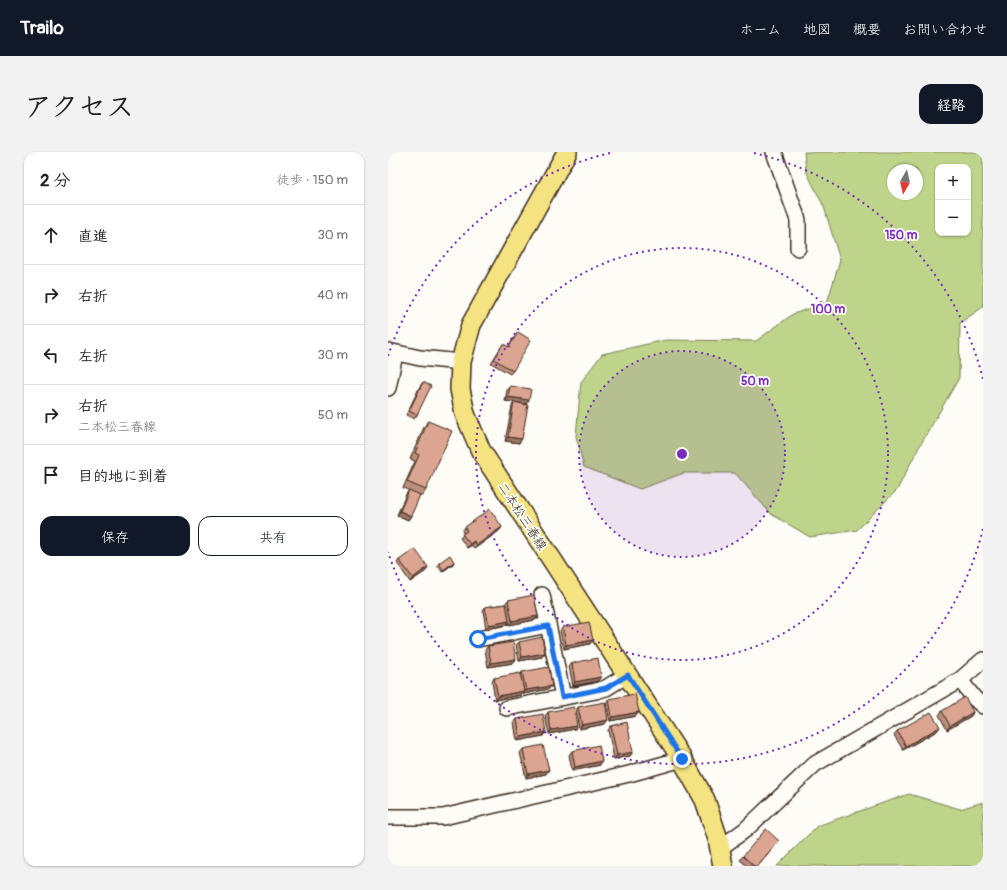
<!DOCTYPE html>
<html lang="ja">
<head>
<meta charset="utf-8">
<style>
  body { margin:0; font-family:Pangolin,"Klee One",sans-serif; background:#f2f2f2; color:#202124 }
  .controls { position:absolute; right:12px; top:12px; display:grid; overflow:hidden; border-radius:8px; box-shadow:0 1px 3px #0004 }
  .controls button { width:36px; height:36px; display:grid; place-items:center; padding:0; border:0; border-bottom:1px solid #e0e0e0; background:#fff; color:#202124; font:20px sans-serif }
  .compass { position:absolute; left:499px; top:12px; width:36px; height:36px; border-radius:50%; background:#fff; box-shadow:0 1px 3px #0004; rotate:189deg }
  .stop { position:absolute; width:12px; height:12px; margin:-9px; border:3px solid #1a73e8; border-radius:50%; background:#fff }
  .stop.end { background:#1a73e8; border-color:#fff; box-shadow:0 1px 4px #0008 }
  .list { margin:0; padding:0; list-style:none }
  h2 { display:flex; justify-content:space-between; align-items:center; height:52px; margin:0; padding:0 16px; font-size:17px }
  h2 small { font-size:13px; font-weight:400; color:#757577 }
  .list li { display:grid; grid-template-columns:26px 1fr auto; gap:12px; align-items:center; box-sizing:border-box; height:60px; padding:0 16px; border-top:1px solid #e0e0e0 }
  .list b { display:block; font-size:15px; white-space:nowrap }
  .list p { margin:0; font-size:13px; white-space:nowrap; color:#757577 }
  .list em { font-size:13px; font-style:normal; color:#757577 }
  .actions { display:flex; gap:8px; padding:12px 16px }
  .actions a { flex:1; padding:9px 0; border:1px solid #111827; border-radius:12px; text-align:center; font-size:14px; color:#111827 }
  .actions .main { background:#111827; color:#fff }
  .icon { flex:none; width:22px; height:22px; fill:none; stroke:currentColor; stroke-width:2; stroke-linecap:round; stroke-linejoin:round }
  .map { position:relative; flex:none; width:595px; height:714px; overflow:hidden; border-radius:12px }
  header { display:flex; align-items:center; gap:24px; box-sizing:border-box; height:56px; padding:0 20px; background:#111827; color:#fff }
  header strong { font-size:19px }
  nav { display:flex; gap:22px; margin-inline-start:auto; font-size:14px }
  .intro { display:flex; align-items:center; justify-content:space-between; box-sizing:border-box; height:96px; padding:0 24px }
  h1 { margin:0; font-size:28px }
  .button { padding:10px 18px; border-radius:12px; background:#111827; color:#fff; font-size:14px; font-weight:700 }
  main { display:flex; gap:24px; padding:0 24px }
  aside { flex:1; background:#fff; border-radius:12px; box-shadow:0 1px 3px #0004 }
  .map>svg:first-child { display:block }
  .green { fill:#bed48a; stroke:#7c7f54; fill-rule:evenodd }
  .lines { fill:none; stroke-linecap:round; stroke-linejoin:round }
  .minor-casing { stroke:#3b2a1e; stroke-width:18 }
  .major-casing { stroke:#3b2a1e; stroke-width:22 }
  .minor { stroke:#fdfcf7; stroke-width:15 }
  .major { stroke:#f5e381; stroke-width:19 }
  .wall { fill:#bc8e7d; stroke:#3b2a1e }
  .shaded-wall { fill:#997466; stroke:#3b2a1e }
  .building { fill:#dba591; stroke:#3b2a1e }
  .route { stroke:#1a73e8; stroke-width:5 }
  .ring { fill:none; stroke:#7b2cbf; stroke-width:2; stroke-dasharray:2 4 }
  .labels { text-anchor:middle; stroke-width:3.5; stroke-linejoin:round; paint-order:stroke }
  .street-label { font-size:13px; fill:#3b2a1e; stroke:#fdfcf7 }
  .centre { fill:#7b2cbf; stroke:#fdfcf7; stroke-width:2 }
  .ring-label { font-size:12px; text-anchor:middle; font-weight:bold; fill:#7b2cbf; stroke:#fdfcf7; stroke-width:3.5; stroke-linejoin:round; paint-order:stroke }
</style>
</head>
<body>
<header>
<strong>Trailo</strong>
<nav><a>ホーム</a><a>地図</a><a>概要</a><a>お問い合わせ</a></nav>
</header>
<div class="intro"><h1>アクセス</h1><a class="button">経路</a></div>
<main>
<aside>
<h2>2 分<small>徒歩 · 150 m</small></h2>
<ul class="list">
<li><svg class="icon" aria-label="ahead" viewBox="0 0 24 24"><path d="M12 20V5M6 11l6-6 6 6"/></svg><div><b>直進</b></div><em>30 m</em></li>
<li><svg class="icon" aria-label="right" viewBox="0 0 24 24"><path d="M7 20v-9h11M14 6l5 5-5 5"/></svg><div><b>右折</b></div><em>40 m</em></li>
<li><svg class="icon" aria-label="left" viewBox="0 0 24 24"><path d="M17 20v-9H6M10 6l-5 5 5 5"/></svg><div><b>左折</b></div><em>30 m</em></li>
<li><svg class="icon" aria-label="right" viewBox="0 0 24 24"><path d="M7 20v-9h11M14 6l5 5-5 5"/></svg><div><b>右折</b><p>二本松三春線</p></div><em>50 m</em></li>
<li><svg class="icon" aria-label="arrive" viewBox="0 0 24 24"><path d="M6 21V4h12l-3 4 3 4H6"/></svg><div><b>目的地に到着</b></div></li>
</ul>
<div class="actions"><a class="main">保存</a><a>共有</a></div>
</aside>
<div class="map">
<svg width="595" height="714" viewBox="0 0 595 714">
  <rect width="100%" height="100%" fill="#fdfcf7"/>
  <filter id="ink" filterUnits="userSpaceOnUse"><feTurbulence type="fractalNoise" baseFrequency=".025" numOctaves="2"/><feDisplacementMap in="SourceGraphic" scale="8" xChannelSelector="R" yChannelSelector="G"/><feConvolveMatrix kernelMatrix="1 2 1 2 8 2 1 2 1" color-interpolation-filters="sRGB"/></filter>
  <g filter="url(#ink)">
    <!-- green -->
    <g class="green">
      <path d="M 416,0 L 595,0 L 595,155 L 572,171 L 571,226 L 530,297 L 509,338 L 469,378 L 422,385 L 383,362 L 347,321 L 296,321 L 252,337 L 196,315 L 188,284 L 193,230 L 214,202 L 278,188 L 368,189 L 405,162 L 439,151 L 452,108 L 436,55 L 418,19 ZM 550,15 L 580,15 L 580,81 L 550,81 ZM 505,18 L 529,18 L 529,42 L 505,42 Z"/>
      <path d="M 521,642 L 572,657 L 595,650 L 595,714 L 389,714 L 429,674 Z"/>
    </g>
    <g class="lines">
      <!-- minor casing -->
      <g class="minor-casing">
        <g id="minor">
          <path d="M 386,0 L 410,68 L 410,96"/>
          <path d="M 0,199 L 32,206 L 73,210"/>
          <path d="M 0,236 L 7,202"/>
          <path d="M 154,443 L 175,545"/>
          <path d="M 90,487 L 160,473"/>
          <path d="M 572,528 L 586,546 L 595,554"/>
          <path d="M 119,556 L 208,539 L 218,536 L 239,523"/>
          <path d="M 0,665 L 55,665 L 241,622 L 294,607"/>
          <path d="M 332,696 L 357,678 L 427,612 L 572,528 L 595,508"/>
        </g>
      </g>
      <!-- major casing -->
      <g class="major-casing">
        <path id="major" d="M 179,0 L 83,173 L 73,210 L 72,237 L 77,262 L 93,299 L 294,607 L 317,648 L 330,687 L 335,714"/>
      </g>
      <!-- minor -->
      <use href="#minor" class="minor"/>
      <!-- major -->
      <use href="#major" class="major"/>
    </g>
    <!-- wall -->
    <g class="wall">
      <path d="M 130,180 L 125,219 L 122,222 L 103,211 L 115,192 L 120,195 Z"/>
      <path d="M 35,230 L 29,263 L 26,267 L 18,263 L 32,234 Z"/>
      <path d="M 122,234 L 138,252 L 131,291 L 117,289 L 124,254 L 126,250 L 117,249 L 119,238 Z"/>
      <path d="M 40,269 L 38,338 L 34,344 L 15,336 L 27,309 L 22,307 L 36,275 Z"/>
      <path d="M 21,338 L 23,364 L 20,368 L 9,363 L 18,342 Z"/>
      <path d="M 77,375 L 114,375 L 111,379 L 86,397 L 84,393 L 79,396 L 72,386 L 76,382 L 74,379 Z"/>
      <path d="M 11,408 L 38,419 L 22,430 L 9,411 Z"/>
      <path d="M 66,410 L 65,412 L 54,420 L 49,413 L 51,411 Z"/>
      <path d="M 120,448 L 147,468 L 121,473 L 120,470 L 118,473 L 98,477 L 95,459 L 97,455 L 117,452 Z"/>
      <path d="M 175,475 L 205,488 L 202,492 L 176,497 L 172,479 Z"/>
      <path d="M 131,490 L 154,505 L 131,509 L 128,493 Z"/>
      <path d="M 100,494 L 128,507 L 125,511 L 100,515 L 97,498 Z"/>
      <path d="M 184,511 L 210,529 L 185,534 L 181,515 Z"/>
      <path d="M 134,520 L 164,534 L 161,537 L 135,542 L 135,541 L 133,543 L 107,548 L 104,530 L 106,526 L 133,523 Z"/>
      <path d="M 221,547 L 251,560 L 248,564 L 222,569 L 218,551 Z"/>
      <path d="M 190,555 L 217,572 L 191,577 L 188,559 Z"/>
      <path d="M 554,559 L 585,560 L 583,564 L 559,578 L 551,563 Z"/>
      <path d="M 160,560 L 187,577 L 161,582 L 157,564 Z"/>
      <path d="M 129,567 L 158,580 L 155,584 L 129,589 L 126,571 Z"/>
      <path d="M 223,574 L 245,600 L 242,604 L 226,607 L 220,578 Z"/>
      <path d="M 509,579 L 549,579 L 515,598 L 506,583 Z"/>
      <path d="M 135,597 L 158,622 L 138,626 L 132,601 Z"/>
      <path d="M 184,599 L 212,613 L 184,619 L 181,603 Z"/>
      <path d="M 388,693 L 370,714 L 359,714 L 352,708 L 355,704 Z"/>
    </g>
    <!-- shaded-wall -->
    <g class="shaded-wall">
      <path d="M 120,245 L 141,248 L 138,252 L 117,249 Z"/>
      <path d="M 120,285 L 134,287 L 131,291 L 117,289 Z"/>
      <path d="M 12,359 L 23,364 L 20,368 L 9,363 Z"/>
      <path d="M 114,375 L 111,379 L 86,397 L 89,393 Z"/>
      <path d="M 86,389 L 84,393 L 79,396 L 82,392 Z"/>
      <path d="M 66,410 L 65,412 L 54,420 L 55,418 Z"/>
      <path d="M 40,415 L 38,419 L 22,430 L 25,426 Z"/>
      <path d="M 150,464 L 147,468 L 121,473 L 124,469 Z"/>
      <path d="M 121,469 L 118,473 L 98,477 L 101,473 Z"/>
      <path d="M 205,488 L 202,492 L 176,497 L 178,493 Z"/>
      <path d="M 157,501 L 154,505 L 131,509 L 134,505 Z"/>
      <path d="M 128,507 L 125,511 L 100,515 L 103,511 Z"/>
      <path d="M 213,525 L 210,529 L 185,534 L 187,530 Z"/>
      <path d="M 164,534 L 161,537 L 135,542 L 138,538 Z"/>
      <path d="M 136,539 L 133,543 L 107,548 L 110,544 Z"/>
      <path d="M 251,560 L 248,564 L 222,569 L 224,565 Z"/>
      <path d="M 585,560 L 583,564 L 559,578 L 562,574 Z"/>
      <path d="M 220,568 L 217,572 L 191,577 L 194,573 Z"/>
      <path d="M 189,574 L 187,577 L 161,582 L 163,578 Z"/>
      <path d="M 552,575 L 549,579 L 515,598 L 518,594 Z"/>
      <path d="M 158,580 L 155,584 L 129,589 L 132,585 Z"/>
      <path d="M 245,600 L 242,604 L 226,607 L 229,603 Z"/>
      <path d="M 214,609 L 212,613 L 184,619 L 187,615 Z"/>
      <path d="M 161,618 L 158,622 L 138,626 L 140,622 Z"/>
    </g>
    <!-- building -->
    <g class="building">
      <path d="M 130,180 L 143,188 L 125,219 L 106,207 L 115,192 L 121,195 Z"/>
      <path d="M 35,230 L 43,234 L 29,263 L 21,259 Z"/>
      <path d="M 122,234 L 143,237 L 141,248 L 120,245 Z"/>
      <path d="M 126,250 L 140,253 L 134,287 L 120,285 Z"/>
      <path d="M 40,269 L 64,279 L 38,338 L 19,330 L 31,303 L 27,301 Z"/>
      <path d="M 21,338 L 32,343 L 23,364 L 12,359 Z"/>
      <path d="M 102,357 L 114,375 L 89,393 L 86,389 L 82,392 L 74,382 L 79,379 L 77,375 Z"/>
      <path d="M 27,397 L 40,415 L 25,426 L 11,408 Z"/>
      <path d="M 62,403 L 66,410 L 55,418 L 51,411 Z"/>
      <path d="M 146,443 L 150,464 L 124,469 L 120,448 Z"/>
      <path d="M 118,452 L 121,469 L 101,473 L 97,455 Z"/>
      <path d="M 201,470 L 205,488 L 178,493 L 175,475 Z"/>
      <path d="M 154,485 L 157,501 L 134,505 L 131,490 Z"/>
      <path d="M 125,490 L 128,507 L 103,511 L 100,494 Z"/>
      <path d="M 210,506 L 213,525 L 187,530 L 184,511 Z"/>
      <path d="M 161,515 L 164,534 L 138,538 L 134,520 Z"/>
      <path d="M 132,521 L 136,539 L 110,544 L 106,526 Z"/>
      <path d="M 247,542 L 251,560 L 224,565 L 221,547 Z"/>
      <path d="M 577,545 L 585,560 L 562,574 L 554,559 Z"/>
      <path d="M 217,550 L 220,568 L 194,573 L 190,555 Z"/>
      <path d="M 186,555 L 189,574 L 163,578 L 160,560 Z"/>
      <path d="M 543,560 L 552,575 L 518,594 L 509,579 Z"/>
      <path d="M 155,562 L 158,580 L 132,585 L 129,567 Z"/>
      <path d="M 239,570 L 245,600 L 229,603 L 223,574 Z"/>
      <path d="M 155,593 L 161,618 L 140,622 L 135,597 Z"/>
      <path d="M 211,593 L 214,609 L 187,615 L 184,599 Z"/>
      <path d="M 378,677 L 391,689 L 370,714 L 366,714 L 355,704 Z"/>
    </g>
  </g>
  <g class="lines" filter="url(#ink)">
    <!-- route -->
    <path class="route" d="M 90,487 L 160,474 L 174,545 L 218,536 L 240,523 L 294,607"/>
  </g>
  <!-- distance rings -->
  <circle cx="294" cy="302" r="103" fill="#7b2cbf" fill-opacity=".12"/>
  <g class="ring">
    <circle cx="294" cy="302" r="103"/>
    <circle cx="294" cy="302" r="206"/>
    <path d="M595 377A310 310 0 0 1 0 400M0 204A310 310 0 0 1 222 1M366 1A310 310 0 0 1 595 227"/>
  </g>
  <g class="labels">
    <!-- street labels -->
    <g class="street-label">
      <text transform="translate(135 364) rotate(57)" y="5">二本松三春線</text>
    </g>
  </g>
  <circle cx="294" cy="302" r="6" class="centre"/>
  <g class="ring-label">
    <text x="513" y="87">150 m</text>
    <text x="440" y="161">100 m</text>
    <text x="367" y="233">50 m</text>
  </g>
</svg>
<div class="controls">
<button>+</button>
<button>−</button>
</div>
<svg class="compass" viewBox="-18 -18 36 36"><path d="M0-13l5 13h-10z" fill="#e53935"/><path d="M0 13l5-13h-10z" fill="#757577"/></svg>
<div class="stop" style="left:90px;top:487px"></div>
<div class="stop end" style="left:294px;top:607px"></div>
</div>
</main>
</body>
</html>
